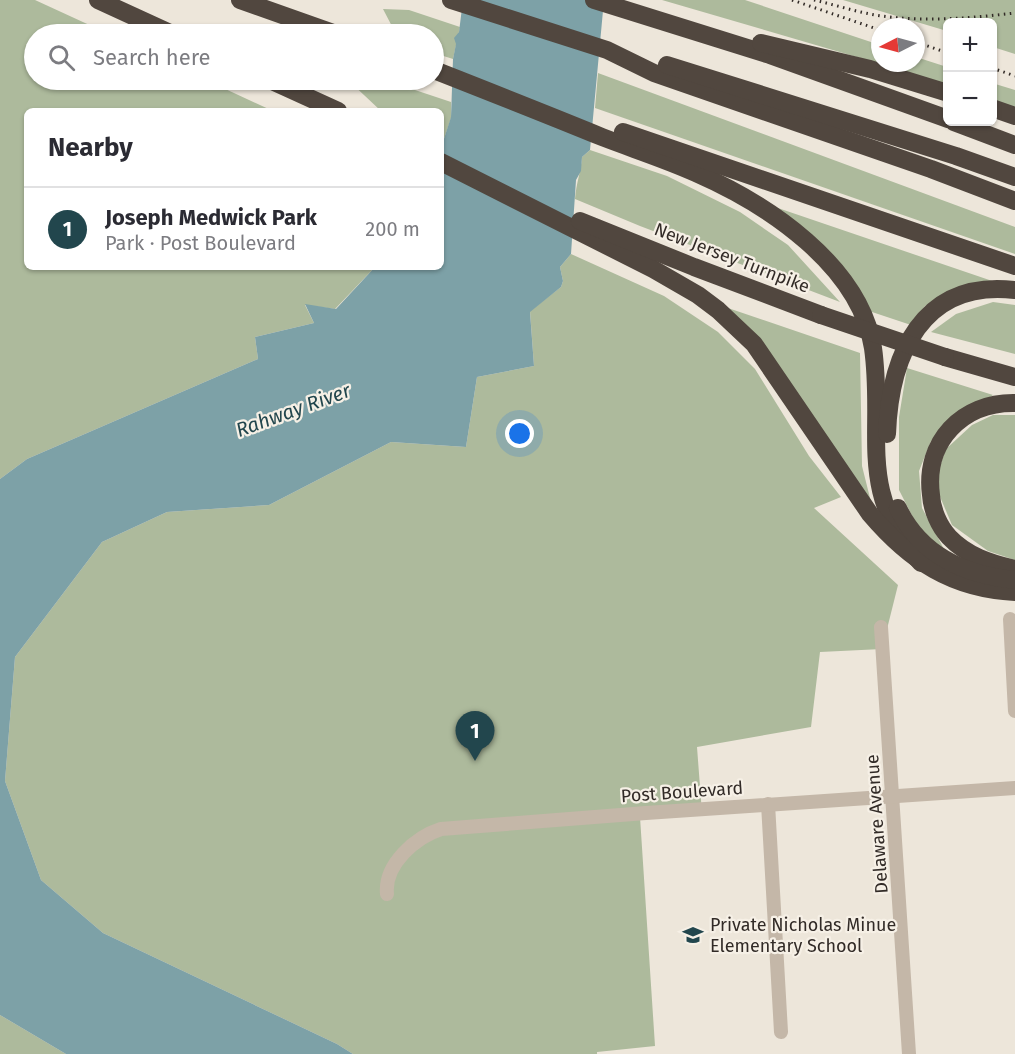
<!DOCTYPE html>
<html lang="en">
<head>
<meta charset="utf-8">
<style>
  body { margin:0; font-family:"Fira Sans",sans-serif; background:#f2f2f3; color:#2b2b33 }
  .controls { position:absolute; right:18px; top:18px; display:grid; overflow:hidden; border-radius:9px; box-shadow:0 2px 4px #0004 }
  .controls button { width:54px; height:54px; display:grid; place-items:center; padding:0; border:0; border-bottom:2px solid #e1e1e2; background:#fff; color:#2b2b33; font:30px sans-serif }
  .compass { position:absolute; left:871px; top:18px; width:54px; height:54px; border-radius:50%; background:#fff; box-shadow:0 2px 4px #0004; rotate:264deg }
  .you { position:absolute; left:520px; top:434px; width:21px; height:21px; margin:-15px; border:4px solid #fff; border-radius:50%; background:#1a73e8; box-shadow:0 0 0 9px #1a73e833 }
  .badge { display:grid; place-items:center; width:39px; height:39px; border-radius:50%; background:#22464d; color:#fff; font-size:20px; font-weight:700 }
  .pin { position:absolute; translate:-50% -50px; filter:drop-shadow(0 2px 3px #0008) }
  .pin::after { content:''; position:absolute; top:32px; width:21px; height:18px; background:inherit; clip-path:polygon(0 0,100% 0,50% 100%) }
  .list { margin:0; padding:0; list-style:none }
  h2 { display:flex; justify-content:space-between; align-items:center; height:78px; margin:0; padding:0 24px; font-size:26px }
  h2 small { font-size:20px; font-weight:400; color:#7c7c81 }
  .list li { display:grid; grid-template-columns:39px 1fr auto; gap:18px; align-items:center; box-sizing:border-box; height:84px; padding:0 24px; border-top:2px solid #e1e1e2 }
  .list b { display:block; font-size:22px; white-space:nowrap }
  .list p { margin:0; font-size:20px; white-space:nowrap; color:#7c7c81 }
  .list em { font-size:20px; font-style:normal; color:#7c7c81 }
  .icon { flex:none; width:33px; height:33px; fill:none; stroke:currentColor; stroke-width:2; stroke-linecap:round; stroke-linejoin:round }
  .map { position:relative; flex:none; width:1015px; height:1054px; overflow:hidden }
  .search { position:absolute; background:#fff; box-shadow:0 2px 4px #0004; left:24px; top:24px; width:420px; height:66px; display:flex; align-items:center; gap:15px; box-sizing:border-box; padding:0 21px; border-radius:33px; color:#7c7c81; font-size:22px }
  .panel { position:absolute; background:#fff; box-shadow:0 2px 4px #0004; left:24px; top:108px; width:420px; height:162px; border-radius:9px }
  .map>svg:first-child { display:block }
  .green { fill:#adba9c }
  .water { fill:#7da1a7 }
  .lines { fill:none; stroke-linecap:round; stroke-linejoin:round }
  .minor { stroke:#c4b7a8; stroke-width:14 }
  .highway { stroke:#51473f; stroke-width:18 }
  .rail { stroke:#322b27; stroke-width:3; stroke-dasharray:1.5 4.5; stroke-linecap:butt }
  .highway-bridge { stroke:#51473f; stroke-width:18 }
  .labels { text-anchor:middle; stroke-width:4.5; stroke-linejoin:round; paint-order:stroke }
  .street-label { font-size:18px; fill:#322b27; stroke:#f6f0e6 }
  .poi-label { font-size:18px; fill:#322b27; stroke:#f6f0e6; text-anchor:start }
  .water-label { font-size:20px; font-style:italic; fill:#22464d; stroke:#f6f0e6 }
</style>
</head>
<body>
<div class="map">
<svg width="1015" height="1054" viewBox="0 0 1015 1054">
  <rect width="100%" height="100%" fill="#ede6da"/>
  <!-- green -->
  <g class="green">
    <path d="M 0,0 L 35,0 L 109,34 L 34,34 L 34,80 L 206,80 L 273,111 L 27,111 L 27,267 L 375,267 L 335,309 L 305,305 L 314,323 L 255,337 L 258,359 L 27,459 L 0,479 Z"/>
    <path d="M 662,0 L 745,0 L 880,45 L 880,63 L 916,63 L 916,57 L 947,67 L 947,86 L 884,65 Z"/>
    <path d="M 843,0 L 1015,0 L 1015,54 L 993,47 L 992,22 L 948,22 L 947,31 Z"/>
    <path d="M 383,9 L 409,10 L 460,27 L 453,59 L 434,53 L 434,34 L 396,34 Z"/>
    <path d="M 598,73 L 1015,227 L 1015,254 L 595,108 Z"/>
    <path d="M 348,80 L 385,80 L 451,102 L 451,118 L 444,139 L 441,138 L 441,111 L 381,111 Z"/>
    <path d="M 992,83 L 1015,90 L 1015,108 L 993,101 Z"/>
    <path d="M 590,150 L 667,176 L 740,212 L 788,245 L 840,302 L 640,226 L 575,199 C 576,184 581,171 582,157 Z"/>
    <path d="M 775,207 L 1004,285 L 958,288 L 925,306 L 911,325 L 869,311 Z"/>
    <path d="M 571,254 L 664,296 L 718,332 L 755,369 L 809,456 L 841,497 L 814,508 L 898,585 L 882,649 L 820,652 L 811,727 L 697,747 L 702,813 L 640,817 L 655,1046 L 597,1052 L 597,1054 L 353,1054 L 337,1044 L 103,933 L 41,880 L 5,781 L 15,657 L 102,542 L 167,512 L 269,505 L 391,442 L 466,447 L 477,377 L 534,366 L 530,311 L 561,287 L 563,281 L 560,267 Z"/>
    <path d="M 993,302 L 1015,305 L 1015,354 L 931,332 L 956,314 Z"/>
    <path d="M 728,308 L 860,353 L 862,466 L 872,506 Z"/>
    <path d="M 907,368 L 993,395 L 962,416 L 931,441 L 919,471 L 922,508 L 945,551 L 922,535 L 899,490 L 899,417 Z"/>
    <path d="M 993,415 L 1015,415 L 1015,560 L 988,551 L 952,525 L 938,492 L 939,469 L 946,449 L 972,425 Z"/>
    <path d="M 0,1015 L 66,1054 L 0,1054 Z"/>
  </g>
  <!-- water -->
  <path class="water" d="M 463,0 L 604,0 L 590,150 L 582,157 L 581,171 L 576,180 L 571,254 L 560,267 L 563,281 L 561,287 L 530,312 L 534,366 L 477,377 L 466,447 L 391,442 L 269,505 L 167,512 L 102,542 L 15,657 L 5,781 L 41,880 L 103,933 L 337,1044 L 353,1054 L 66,1054 L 0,1015 L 0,479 L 27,459 L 258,359 L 255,337 L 314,323 L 305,304 L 336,309 L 375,267 L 441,267 L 441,148 L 451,117 L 453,59 L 456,44 L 454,38 L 459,32 Z"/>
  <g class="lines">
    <!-- minor -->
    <g class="minor">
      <path d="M 1010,619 L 1015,711"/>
      <path d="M 881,627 L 909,1054"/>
      <path d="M 768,804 L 781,1032"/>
      <path d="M 387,894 C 384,864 416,837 441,829 L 646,813 L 1015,788"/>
    </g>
    <!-- highway -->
    <g class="highway">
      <path d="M 98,0 L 172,34"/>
      <path d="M 240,0 L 336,34"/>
      <path d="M 451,0 L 607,50 L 654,73 L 931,169 L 1015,201"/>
      <path d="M 594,0 L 770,55 L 948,119"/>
      <path d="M 761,43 L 870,69 L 948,93"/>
      <path d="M 667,65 L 956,156 L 1015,177"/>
      <path d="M 434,70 C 490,92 546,114 602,137 C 633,149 665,159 696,173 C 767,204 860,265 873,348 C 885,433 855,491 921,563"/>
      <path d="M 270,80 L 338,111"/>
      <path d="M 992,108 L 1015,116"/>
      <path d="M 954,122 L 1015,145"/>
      <path d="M 623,132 L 1015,266"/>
      <path d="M 441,162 L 653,269 L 698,295 L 718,310 L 754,344 L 870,514 C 910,561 952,589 1015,592"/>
      <path d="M 580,221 L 694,267 L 821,315"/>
      <path d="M 945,357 L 1015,377"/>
      <path d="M 1015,403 C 962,402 924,442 931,495 C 932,510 939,526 949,537 C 967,556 990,563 1015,569"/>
      <path d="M 887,434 C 890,355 922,279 1015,290"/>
      <path d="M 898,508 C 920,555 965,575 1015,580"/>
    </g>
    <!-- rail -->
    <g class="rail">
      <path d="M 792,0 L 880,30"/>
      <path d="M 814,0 C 836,5 859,13 882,16 C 926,22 971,18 1015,13"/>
      <path d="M 916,42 L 948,53"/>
      <path d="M 992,68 L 1015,76"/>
    </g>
    <!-- highway-bridge -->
    <path class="highway-bridge" d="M 821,315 L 945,357"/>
  </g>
  <!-- icons -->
  <defs>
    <g id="school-bare" transform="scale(1.62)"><path d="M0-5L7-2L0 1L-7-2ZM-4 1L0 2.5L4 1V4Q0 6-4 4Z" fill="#22464d" stroke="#f6f0e6" stroke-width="2.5" paint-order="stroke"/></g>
  </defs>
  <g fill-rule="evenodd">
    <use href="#school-bare" x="693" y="935"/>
  </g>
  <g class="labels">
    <!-- street labels -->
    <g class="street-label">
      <text transform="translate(732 258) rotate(21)" y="6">New Jersey Turnpike</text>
      <text transform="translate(682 792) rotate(-4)" y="6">Post Boulevard</text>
      <text transform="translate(877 824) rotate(-94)" y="6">Delaware Avenue</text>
    </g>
    <!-- poi labels -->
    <g class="poi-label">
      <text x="710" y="931">Private Nicholas Minue<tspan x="710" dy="21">Elementary School</tspan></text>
    </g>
    <!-- water labels -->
    <g class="water-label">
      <text transform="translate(293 410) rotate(-20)" y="7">Rahway River</text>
    </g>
  </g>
</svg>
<div class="controls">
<button>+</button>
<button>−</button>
</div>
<svg class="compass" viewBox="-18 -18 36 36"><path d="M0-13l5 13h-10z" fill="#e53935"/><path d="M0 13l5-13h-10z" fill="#7c7c81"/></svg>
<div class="you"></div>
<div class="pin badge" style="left:475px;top:761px">1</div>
<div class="search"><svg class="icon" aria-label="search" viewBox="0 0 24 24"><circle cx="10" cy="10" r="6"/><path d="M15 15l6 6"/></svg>Search here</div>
<section class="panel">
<h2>Nearby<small></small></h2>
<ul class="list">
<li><span class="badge">1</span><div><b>Joseph Medwick Park</b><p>Park · Post Boulevard</p></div><em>200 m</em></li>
</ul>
</section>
</div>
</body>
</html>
